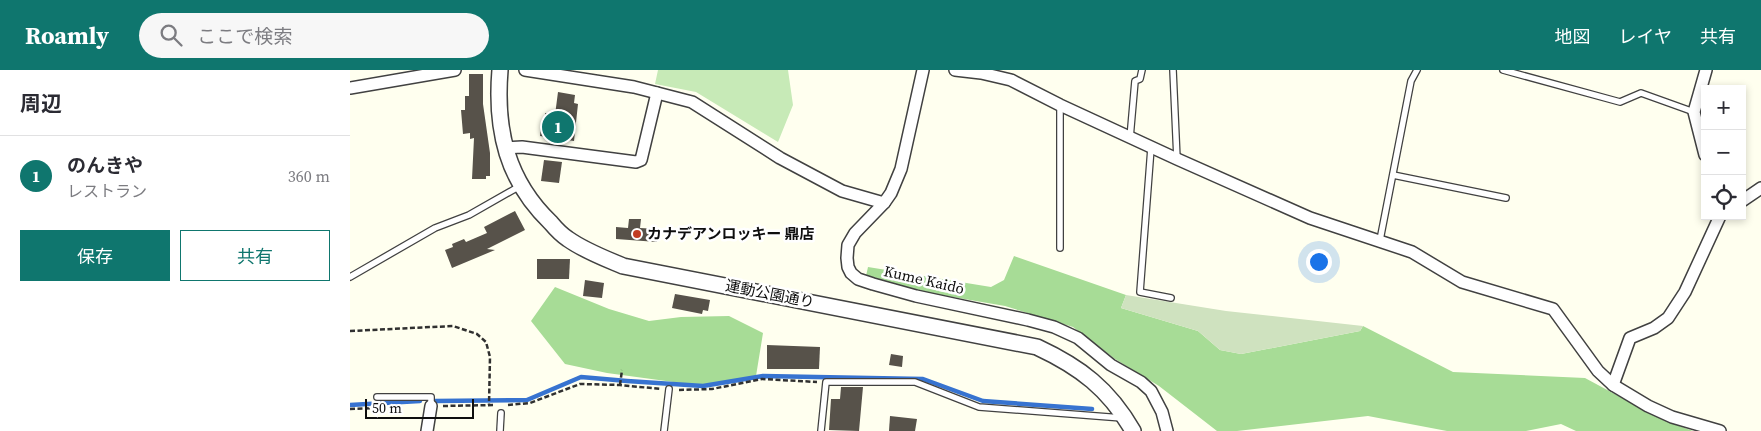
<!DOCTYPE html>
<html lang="ja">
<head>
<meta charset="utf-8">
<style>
  body { margin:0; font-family:"Source Serif 4","Noto Sans JP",serif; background:#f7f7f7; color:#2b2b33 }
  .controls { position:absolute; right:15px; top:15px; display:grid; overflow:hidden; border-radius:0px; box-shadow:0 2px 8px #0003 }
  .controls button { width:45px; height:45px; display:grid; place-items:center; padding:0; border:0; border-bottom:1px solid #e1e1e2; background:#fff; color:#2b2b33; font:25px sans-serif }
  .scale { position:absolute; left:15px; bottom:12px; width:109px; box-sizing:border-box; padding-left:5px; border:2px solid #0e0e0e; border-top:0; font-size:14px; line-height:18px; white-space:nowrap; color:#0e0e0e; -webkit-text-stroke:4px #fff; paint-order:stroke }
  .you { position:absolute; left:968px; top:191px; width:18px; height:18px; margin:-12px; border:4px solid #fff; border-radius:50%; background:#1a73e8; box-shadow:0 0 0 8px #1a73e833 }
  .badge { display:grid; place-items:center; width:32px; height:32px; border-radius:50%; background:#0f766e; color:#fff; font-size:16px; font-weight:700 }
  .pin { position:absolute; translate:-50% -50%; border:2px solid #fff; box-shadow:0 1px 5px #0006 }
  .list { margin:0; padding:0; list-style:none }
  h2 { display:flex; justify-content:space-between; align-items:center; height:65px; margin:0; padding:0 20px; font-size:21px }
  h2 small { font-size:16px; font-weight:400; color:#7c7c81 }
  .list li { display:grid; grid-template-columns:32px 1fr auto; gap:15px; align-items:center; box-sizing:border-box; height:80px; padding:0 20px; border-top:1px solid #e1e1e2 }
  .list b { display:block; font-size:19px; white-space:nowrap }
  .list p { margin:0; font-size:16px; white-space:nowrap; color:#7c7c81 }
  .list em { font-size:16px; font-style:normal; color:#7c7c81 }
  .actions { display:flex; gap:10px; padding:15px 20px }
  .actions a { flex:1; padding:11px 0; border:1px solid #0f766e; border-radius:0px; text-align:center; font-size:18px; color:#0f766e }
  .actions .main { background:#0f766e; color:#fff }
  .icon { flex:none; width:28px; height:28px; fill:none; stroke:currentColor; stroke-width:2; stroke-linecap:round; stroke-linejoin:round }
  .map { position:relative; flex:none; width:1411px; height:361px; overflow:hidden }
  header { display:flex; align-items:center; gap:30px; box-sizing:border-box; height:70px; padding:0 25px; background:#0f766e; color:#fff }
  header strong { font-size:24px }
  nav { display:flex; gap:28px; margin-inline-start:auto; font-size:18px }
  .search { width:350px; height:45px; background:#f7f7f7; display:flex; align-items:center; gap:12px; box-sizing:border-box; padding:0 18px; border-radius:28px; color:#7c7c81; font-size:19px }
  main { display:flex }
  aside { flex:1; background:#fff }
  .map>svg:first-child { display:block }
  .green { fill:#c7eab7 }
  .forest { fill:#a7dc96 }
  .cemetery { fill:#cfe2bf }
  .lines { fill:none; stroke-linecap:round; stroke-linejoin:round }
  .stream { stroke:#3773d0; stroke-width:4.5 }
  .building { fill:#57524a }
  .service-casing { stroke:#414141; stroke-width:8 }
  .minor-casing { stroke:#414141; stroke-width:14 }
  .tertiary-casing { stroke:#414141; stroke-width:18 }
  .path { stroke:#303030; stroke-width:2.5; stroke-dasharray:5 2.5; stroke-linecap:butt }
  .service { stroke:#fff; stroke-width:5.5 }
  .minor { stroke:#fff; stroke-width:11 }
  .tertiary { stroke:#fff; stroke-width:15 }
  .poi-dot { fill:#c13c22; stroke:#fff; stroke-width:2 }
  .labels { text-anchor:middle; stroke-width:5; stroke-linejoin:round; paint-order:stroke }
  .poi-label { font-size:15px; font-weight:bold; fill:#0e0e0e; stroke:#fff; text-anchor:start }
  .street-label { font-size:15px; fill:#0e0e0e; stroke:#fff }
</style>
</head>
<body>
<header>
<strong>Roamly</strong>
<div class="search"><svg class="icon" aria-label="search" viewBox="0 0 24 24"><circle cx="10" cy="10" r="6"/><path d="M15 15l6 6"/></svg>ここで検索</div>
<nav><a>地図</a><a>レイヤ</a><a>共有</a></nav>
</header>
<main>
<aside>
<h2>周辺<small></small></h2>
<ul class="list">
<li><span class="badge">1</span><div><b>のんきや</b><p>レストラン</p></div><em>360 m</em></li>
</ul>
<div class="actions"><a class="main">保存</a><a>共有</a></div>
</aside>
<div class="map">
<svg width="1411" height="361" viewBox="0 0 1411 361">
  <rect width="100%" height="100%" fill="#ffffef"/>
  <!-- green -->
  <path class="green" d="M 308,0 L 438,0 L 443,35 L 428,72 L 346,22 L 305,14 Z"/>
  <!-- forest -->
  <g class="forest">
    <path d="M 664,186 L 776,225 L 771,238 L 848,261 L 870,280 L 891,284 L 1010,261 L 1013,256 L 1103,302 L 1235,308 L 1313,350 L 1343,361 L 1226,361 L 1211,354 L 1176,361 L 1097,361 L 1018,346 L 887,361 L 867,361 L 809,316 L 765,289 L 723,257 L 655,236 L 568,221 L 516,206 L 518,197 L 641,217 L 654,210 Z"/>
    <path d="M 205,217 L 259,239 L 299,251 L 331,247 L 379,246 L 413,263 L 406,306 L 353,316 L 257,303 L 215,294 L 181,251 Z"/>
  </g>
  <!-- cemetery -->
  <path class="cemetery" d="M 776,225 L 876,241 L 1013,256 L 1010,261 L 891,284 L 870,280 L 848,261 L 771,238 Z"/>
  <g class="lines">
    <!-- stream -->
    <g class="stream">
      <path d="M 85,331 L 177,330 L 231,307 L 277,311 L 353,316 L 413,306 L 573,309 L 633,331 L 742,339"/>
      <path d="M 0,335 L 70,331"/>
    </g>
  </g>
  <!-- building -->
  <g class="building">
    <path d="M 119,4 L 133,4 L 133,34 L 140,83 L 140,106 L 136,106 L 136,109 L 122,109 L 124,68 L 120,69 L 120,63 L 113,64 L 111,40 L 115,40 L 115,26 L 119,26 Z"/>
    <path d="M 208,22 L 225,25 L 224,33 L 228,34 L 224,71 L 190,66 L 192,49 L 195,48 L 195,43 L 205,45 Z"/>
    <path d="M 194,90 L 212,92 L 209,113 L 191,111 Z"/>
    <path d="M 165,141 L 175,160 L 137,179 L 145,180 L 102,198 L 95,180 L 103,177 L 102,174 L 114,169 L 116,172 L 137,163 L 134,157 Z"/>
    <path d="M 279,149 L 291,149 L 290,158 L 308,159 L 307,172 L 266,169 L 266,157 L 278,158 Z"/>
    <path d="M 187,189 L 220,189 L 219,209 L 187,209 Z"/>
    <path d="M 235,210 L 254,213 L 252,228 L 233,226 Z"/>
    <path d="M 325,224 L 360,230 L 358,241 L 353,240 L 352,244 L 322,238 Z"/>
    <path d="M 417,275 L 470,277 L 469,299 L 417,299 Z"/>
    <path d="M 541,284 L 553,286 L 552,297 L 539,295 Z"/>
    <path d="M 491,317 L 513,317 L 509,361 L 479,360 L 481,329 L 490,329 Z"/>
    <path d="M 540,346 L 567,349 L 565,361 L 539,361 Z"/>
  </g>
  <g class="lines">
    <!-- service casing -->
    <g class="service-casing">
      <g id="service">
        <path d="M 823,0 L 827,89"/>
        <path d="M 1153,0 L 1270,32 L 1291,23 L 1344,42"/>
        <path d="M 710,35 L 710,178"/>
        <path d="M 780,68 L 785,11 L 790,9 L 792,0"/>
        <path d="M 801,78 L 790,222 L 821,228"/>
        <path d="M 1043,105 L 1156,128"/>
        <path d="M 1030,170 L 1061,11 L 1067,0"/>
        <path d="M 0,207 L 85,158 L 119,145 L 170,116"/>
        <path d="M 27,327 L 81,327 L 81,336"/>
        <path d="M 150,361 L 151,343"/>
        <path d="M 314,361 L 319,319"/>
        <path d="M 471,361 L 476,312 L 565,312 L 629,337 L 772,348"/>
      </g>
    </g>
    <!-- minor casing -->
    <g class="minor-casing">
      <g id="minor">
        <path d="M 175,0 L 284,17 L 342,32 L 430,88 L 492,121 L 534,133"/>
        <path d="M 573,0 L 551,99 L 541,123 L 534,133 L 505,163 L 498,175 L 497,188 L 498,197 L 501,203 L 508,209 L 523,214 L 566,226 L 678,250 L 704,257 L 728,268 L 761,295 L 791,312 L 801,321 L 812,342 L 817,361"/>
        <path d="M 605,0 L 631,3 L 661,10 L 710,35 L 827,89 L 960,148 L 1062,182 L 1112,212 L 1203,239 L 1248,301 L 1263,315 L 1298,336 L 1322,347 L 1370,361"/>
        <path d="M 0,18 L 105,0"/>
        <path d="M 155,78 L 172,77 L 286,92 L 291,90 L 307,23"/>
        <path d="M 1355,85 L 1344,42 L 1356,0"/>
        <path d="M 1392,131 L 1411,118"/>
        <path d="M 1263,315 L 1280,268 L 1304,258 L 1318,248 L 1335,222 L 1370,146"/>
        <path d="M 77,361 L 81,336"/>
      </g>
    </g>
    <!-- tertiary casing -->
    <g class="tertiary-casing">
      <path id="tertiary" d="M 150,0 C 145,60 157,111 201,153 C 206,159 212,165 218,169 C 235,181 254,188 273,196 L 687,277 C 730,297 759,319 783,361"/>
    </g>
    <!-- path -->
    <g class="path">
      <path d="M 0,261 L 103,256 L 127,264 L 136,272 L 140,287 L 139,335"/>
      <path d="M 270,315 L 272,300"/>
      <path d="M 329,320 L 362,319 L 412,309 L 467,312"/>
      <path d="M 158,335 L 180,333 L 230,314 L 270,315 L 311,319"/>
      <path d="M 93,336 L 145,335"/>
      <path d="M 0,339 L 27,338"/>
    </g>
    <!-- service -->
    <use href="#service" class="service"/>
    <!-- minor -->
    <use href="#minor" class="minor"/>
    <!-- tertiary -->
    <use href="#tertiary" class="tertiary"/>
  </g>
  <!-- markers -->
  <circle class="poi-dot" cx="287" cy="164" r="5"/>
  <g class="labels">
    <!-- poi labels -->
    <g class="poi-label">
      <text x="297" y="169">カナデアンロッキー 鼎店</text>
    </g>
    <!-- street labels -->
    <g class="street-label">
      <text transform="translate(574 210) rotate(13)" y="5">Kume Kaidō</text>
      <text transform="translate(420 224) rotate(11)" y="5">運動公園通り</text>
    </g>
  </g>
</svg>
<div class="controls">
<button>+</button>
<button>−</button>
<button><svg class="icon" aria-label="locate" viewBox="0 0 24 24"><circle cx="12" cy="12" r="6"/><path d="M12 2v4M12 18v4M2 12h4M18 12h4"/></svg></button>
</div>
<div class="scale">50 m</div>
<div class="you"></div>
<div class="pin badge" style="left:208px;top:57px">1</div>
</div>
</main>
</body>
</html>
